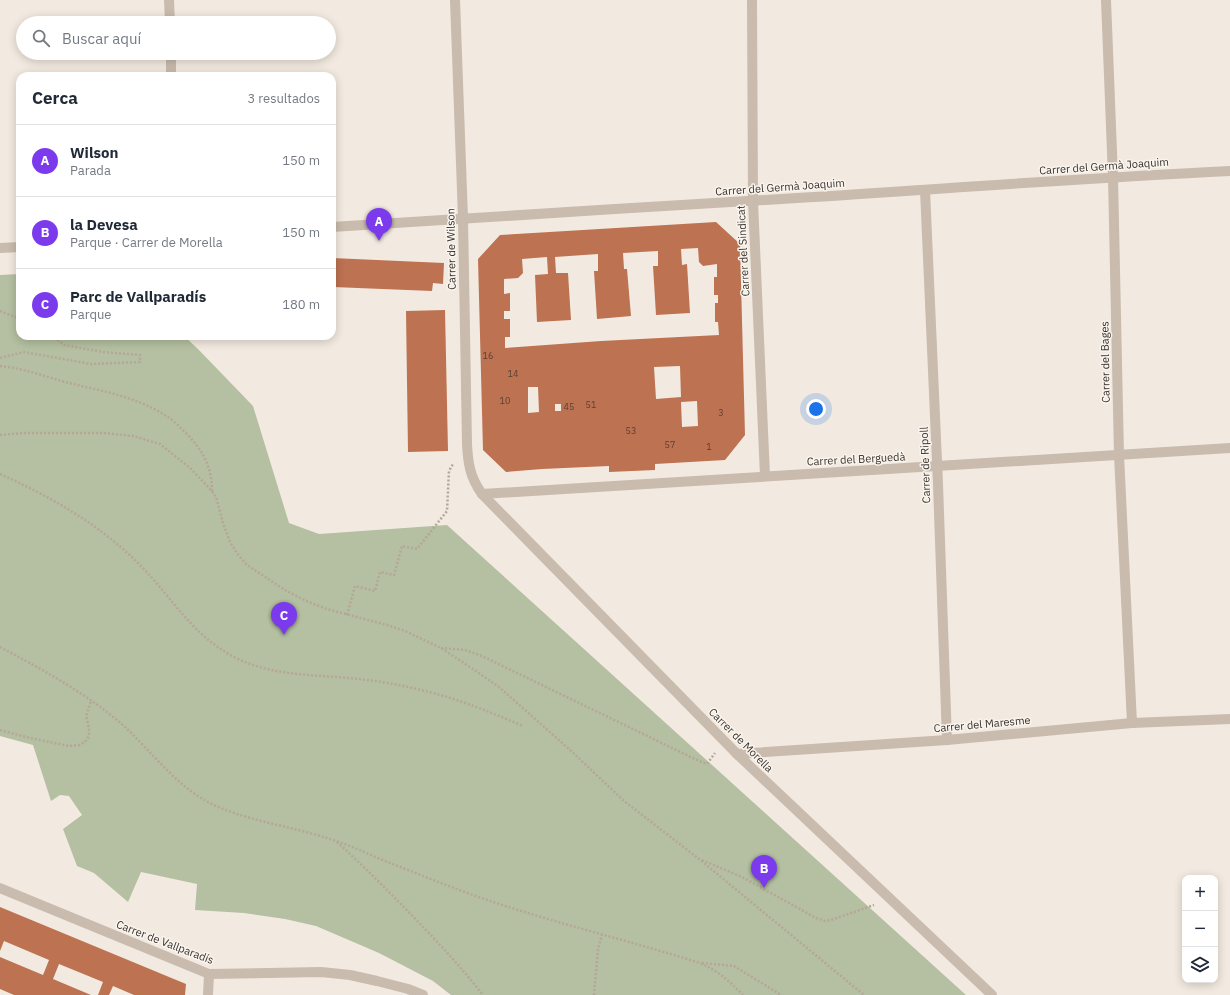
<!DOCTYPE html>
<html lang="es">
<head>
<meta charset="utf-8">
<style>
  body { margin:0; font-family:"IBM Plex Sans",sans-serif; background:#f2f2f3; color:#1f2937 }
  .controls { position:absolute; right:12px; bottom:12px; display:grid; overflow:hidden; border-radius:8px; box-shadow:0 2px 10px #0003 }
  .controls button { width:36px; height:36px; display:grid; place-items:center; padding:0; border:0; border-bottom:1px solid #e0e1e3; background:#fff; color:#1f2937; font:20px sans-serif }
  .you { position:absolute; left:816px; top:409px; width:14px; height:14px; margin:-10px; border:3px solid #fff; border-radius:50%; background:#1a73e8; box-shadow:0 0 0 6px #1a73e833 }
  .badge { display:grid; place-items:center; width:26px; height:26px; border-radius:50%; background:#7c3aed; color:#fff; font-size:13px; font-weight:700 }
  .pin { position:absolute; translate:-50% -33px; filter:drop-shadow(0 1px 2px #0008) }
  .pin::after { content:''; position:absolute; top:21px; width:14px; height:12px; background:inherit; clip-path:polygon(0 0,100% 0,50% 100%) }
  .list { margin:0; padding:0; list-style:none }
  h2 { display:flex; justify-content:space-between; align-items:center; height:52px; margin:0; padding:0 16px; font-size:17px }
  h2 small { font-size:13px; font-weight:400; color:#747a83 }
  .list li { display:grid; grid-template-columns:26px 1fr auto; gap:12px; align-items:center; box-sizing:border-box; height:72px; padding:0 16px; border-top:1px solid #e0e1e3 }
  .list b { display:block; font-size:15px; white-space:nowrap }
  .list p { margin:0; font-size:13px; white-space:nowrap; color:#747a83 }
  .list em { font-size:13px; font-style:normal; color:#747a83 }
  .icon { flex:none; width:22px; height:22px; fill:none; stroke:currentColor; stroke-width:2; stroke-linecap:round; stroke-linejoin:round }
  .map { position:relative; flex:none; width:1230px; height:995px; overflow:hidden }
  .search { position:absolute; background:#fff; box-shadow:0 2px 10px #0003; left:16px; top:16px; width:320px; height:44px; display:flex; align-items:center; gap:10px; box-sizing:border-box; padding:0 14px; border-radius:22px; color:#747a83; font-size:15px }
  .panel { position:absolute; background:#fff; box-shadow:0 2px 10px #0003; left:16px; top:72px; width:320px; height:268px; border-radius:12px }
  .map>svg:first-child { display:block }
  .green { fill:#b4c0a1 }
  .building { fill:#bd7252; fill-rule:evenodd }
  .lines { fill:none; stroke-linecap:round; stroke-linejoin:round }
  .path { stroke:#b5a697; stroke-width:2.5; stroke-dasharray:2 2; stroke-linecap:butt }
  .minor { stroke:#c9bbad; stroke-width:10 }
  .labels { text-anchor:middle; stroke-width:3; stroke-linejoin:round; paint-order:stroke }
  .number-label { font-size:9px; fill:#594035 }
  .street-label { font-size:11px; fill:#38302b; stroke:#f9f4ed }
</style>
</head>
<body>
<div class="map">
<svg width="1230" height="995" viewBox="0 0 1230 995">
  <rect width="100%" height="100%" fill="#f2eae0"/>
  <!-- green -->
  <path class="green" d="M 20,274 L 20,336 L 184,336 L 198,349 L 253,406 L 289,523 L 319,534 L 447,525 L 966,995 L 451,995 L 433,981 L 379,953 L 316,926 L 285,919 L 244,913 L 195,910 L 197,884 L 141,872 L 128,902 L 94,873 L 77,866 L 63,829 L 82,815 L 69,796 L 60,795 L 51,801 L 33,745 L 0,736 L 0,275 Z"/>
  <!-- building -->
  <g class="building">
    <path d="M 716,222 L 740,244 L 745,435 L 725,460 L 655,464 L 655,470 L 609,472 L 609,466 L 542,469 L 506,472 L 483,450 L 478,259 L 500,235 ZM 698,248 L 699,262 L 703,266 L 717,264 L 717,277 L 714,277 L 714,295 L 718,295 L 718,303 L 715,303 L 715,322 L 718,322 L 719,335 L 601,341 L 505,348 L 505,337 L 510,337 L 510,319 L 504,319 L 504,311 L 510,311 L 510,293 L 504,294 L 504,279 L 518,278 L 523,273 L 522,259 L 547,257 L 548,274 L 535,275 L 537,322 L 571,320 L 568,273 L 556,273 L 555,257 L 598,254 L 598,271 L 594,271 L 597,319 L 631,316 L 627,269 L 624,269 L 623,253 L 658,251 L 658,266 L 653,266 L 656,315 L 690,313 L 687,264 L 682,265 L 681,249 ZM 680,366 L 681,397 L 656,399 L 654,367 ZM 528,387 L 538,387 L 539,412 L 528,413 ZM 697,401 L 698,426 L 682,427 L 681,402 ZM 555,404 L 561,404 L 561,411 L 555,411 Z"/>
    <path d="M 332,258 L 444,263 L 443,284 L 433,283 L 432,291 L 333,287 L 333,272 L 332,272 Z"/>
    <path d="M 445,310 L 448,451 L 408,452 L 406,311 Z"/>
    <path d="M 0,907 L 186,984 L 185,995 L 134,995 L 113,986 L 109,995 L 98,995 L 103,982 L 59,964 L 53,979 L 91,995 L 14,995 L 0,989 L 0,957 L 43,975 L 49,960 L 4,941 L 0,951 Z"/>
  </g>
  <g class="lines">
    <!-- path -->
    <g class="path">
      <path d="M 0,311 L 20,319"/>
      <path d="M 0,358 L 24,352 L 91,364 L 140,362 L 140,355 L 103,352 L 64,345 L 53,336"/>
      <path d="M 0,366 C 22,368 44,376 65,382 C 100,391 136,396 166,416 C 174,420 180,428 187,434 C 203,451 212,467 212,491"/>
      <path d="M 0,435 L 24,433 L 104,433 L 133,436 L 160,444 L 190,468 L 212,491 L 216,497 L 223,523 L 230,542 L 239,556 L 247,565 L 285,590 L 306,601 L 327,609 L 387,625 L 405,631 L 441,648 L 470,667 L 499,687 L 569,749 L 624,801 L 699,859 L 864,995"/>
      <path d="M 0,474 C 51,497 99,524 139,564 C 173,598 191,635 236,658 C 277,678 323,674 367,680 C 393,683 419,689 444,696 C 471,704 497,715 523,726"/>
      <path d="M 347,615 L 355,586 L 375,591 L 380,572 L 394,575 L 402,546 L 417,549 L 447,511 L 449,471 L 453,464"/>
      <path d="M 0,647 C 43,670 88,694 125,727 C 154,754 178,789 216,806 C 253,822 295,827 333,840 C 349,845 364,852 380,859 C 416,873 452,888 490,901 C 559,924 630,941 700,963 C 720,972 728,980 743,995"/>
      <path d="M 441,648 L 465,650 L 482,656 L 699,761 L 707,764 L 715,753"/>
      <path d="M 0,730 L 30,738 L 69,746 L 79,745 L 85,742 L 89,736 L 89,728 L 86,716 L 91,701"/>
      <path d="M 337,842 C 368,870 397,900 426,930 C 446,951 465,972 483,995"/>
      <path d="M 702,860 L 742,877 L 816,918 L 825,921 L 831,920 L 874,905"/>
      <path d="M 702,963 L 734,966 L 781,995"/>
      <path d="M 594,995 L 598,949 L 602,935"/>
    </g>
    <!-- minor -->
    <g class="minor">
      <path d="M 169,0 L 170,23"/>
      <path d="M 455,0 L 463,218 L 467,444 C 468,464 470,477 482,494 L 737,754 L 992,995"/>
      <path d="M 752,0 L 753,201 L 765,476"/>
      <path d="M 1106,0 L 1113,177 L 1119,455 L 1132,723"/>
      <path d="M 171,53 L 171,76"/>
      <path d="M 925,190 L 938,484 L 947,740"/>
      <path d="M 332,227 C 487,216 642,208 797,198 C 941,189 1085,178 1230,171"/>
      <path d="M 0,248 L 20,247"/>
      <path d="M 482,494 L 1230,448"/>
      <path d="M 737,754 L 947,740 L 1132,723 L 1230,719"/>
      <path d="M 0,888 L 209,974 L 321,972 L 350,975 L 377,981 L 408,989 L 423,995"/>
      <path d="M 208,995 L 209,974"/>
    </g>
  </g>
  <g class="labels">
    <!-- number labels -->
    <g class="number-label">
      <text x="488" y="359">16</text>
      <text x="513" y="377">14</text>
      <text x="505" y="404">10</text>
      <text x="591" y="408">51</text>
      <text x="569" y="410">45</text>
      <text x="721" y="416">3</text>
      <text x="631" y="434">53</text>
      <text x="670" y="448">57</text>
      <text x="709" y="450">1</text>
    </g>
    <!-- street labels -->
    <g class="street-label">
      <text transform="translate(1104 166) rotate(-4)" y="4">Carrer del Germà Joaquim</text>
      <text transform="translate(780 187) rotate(-4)" y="4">Carrer del Germà Joaquim</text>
      <text transform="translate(451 249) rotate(-91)" y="4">Carrer de Wilson</text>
      <text transform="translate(743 251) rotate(-93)" y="4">Carrer del Sindicat</text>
      <text transform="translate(1105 362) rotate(-91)" y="4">Carrer del Bages</text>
      <text transform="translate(856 459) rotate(-3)" y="4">Carrer del Berguedà</text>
      <text transform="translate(925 465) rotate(-92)" y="4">Carrer de Ripoll</text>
      <text transform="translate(982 724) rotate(-5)" y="4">Carrer del Maresme</text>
      <text transform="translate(741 740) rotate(45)" y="4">Carrer de Morella</text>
      <text transform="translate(165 942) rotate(21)" y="4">Carrer de Vallparadís</text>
    </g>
  </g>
</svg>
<div class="controls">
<button>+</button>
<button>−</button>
<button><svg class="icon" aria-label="layers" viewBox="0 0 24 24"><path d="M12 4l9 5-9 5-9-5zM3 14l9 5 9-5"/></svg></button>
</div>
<div class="you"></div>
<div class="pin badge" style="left:379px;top:241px">A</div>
<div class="pin badge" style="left:764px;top:888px">B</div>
<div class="pin badge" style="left:284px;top:635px">C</div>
<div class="search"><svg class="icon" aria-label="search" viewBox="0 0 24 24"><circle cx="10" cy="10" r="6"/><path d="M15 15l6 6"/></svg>Buscar aquí</div>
<section class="panel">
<h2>Cerca<small>3 resultados</small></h2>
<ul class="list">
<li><span class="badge">A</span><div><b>Wilson</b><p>Parada</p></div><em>150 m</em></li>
<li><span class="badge">B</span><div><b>la Devesa</b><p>Parque · Carrer de Morella</p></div><em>150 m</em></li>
<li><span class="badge">C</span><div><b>Parc de Vallparadís</b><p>Parque</p></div><em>180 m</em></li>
</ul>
</section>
</div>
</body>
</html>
